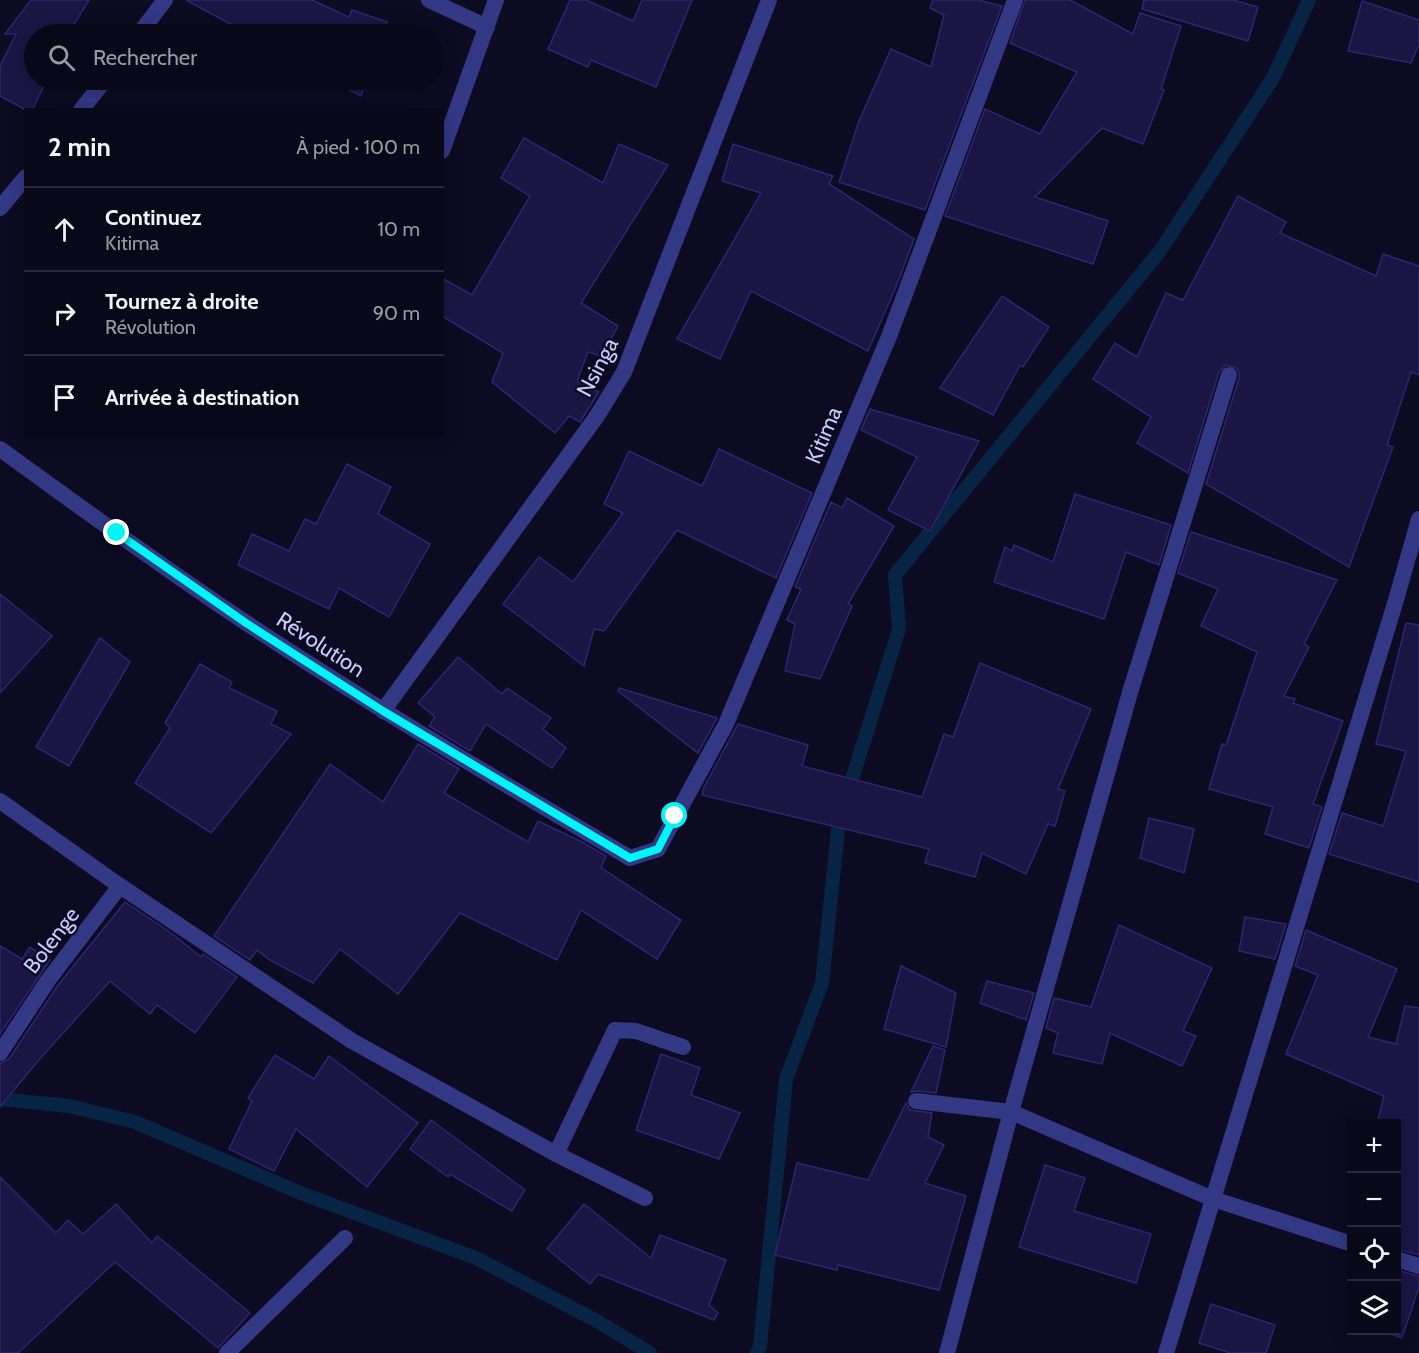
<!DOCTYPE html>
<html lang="fr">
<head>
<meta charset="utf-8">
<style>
  body { margin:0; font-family:Cabin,sans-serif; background:#121122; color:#f1f3f6 }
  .controls { position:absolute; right:18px; bottom:18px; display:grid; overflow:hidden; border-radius:0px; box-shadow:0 3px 15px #0003 }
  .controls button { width:54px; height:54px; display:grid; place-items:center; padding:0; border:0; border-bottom:2px solid #292938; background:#090819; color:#f1f3f6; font:30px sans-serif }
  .stop { position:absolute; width:18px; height:18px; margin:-14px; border:4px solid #00f6f4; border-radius:50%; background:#fff }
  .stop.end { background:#00f6f4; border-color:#fff; box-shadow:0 2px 6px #0008 }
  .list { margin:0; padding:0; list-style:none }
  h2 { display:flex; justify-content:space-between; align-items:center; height:78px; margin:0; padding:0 24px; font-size:26px }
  h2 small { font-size:20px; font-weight:400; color:#999aa2 }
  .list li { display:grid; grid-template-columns:39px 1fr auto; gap:18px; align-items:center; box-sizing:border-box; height:84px; padding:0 24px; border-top:2px solid #292938 }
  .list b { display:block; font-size:22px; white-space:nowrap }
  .list p { margin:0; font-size:20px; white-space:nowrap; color:#999aa2 }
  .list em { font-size:20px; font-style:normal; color:#999aa2 }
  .icon { flex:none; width:33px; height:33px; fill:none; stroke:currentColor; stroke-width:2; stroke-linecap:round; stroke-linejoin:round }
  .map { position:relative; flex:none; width:1419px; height:1353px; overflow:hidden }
  .search { position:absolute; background:#090819; box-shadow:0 3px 15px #0003; left:24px; top:24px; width:420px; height:66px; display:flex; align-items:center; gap:15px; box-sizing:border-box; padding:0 21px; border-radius:33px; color:#999aa2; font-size:22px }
  .panel { position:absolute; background:#090819; box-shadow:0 3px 15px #0003; left:24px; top:108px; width:420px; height:330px; border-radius:0px }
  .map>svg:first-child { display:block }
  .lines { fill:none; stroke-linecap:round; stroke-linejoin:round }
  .stream { stroke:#072444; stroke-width:14 }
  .building { fill:#1a1543; stroke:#2c2571; stroke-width:1.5 }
  .minor { stroke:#323884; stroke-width:16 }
  .route { stroke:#00f6f4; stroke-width:8 }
  .labels { text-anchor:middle; stroke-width:4.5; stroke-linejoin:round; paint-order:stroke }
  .street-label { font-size:22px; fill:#cbcbff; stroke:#0c0b21 }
</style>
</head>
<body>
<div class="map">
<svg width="1419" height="1353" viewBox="0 0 1419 1353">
  <rect width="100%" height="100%" fill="#0c0b21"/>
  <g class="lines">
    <!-- stream -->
    <g class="stream">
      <path d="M 0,1099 L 69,1106 L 135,1122 L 303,1194 L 476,1258 L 597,1321 L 650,1353"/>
      <path d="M 757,1353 L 760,1347 L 786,1079 L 822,983 L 839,821 L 899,629 L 895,575 L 1160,251 L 1273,78 L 1309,0"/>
    </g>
  </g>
  <!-- building -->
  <g class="building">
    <path d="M 31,0 L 89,0 L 68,34 L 34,34 L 34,80 L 47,80 L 32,110 L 26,110 L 0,96 L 0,66 L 16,34 L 5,34 Z"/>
    <path d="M 186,0 L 312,0 L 349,17 L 352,10 L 387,22 L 383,33 L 386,34 L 249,34 Z"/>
    <path d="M 570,0 L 586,0 L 633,21 L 642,0 L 692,0 L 656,87 L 591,60 L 588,67 L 548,49 Z"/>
    <path d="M 933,0 L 978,0 L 1002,6 L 925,210 L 839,182 L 859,121 L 891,49 L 931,67 L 944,15 L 930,8 Z"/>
    <path d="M 1025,0 L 1070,0 L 1133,34 L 1140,13 L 1181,26 L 1161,89 L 1164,90 L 1143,144 L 1102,128 L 1035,197 L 1108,221 L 1093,264 L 945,216 L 985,109 L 1040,134 L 1077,72 L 1010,43 Z"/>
    <path d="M 1144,0 L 1233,0 L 1258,7 L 1248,41 L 1142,9 Z"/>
    <path d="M 1362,1 L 1419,20 L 1419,44 L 1411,63 L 1348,51 Z"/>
    <path d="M 331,80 L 366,80 L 361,96 Z"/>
    <path d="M 524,138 L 603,183 L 619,144 L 668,165 L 581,303 L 618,326 L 601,356 L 588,352 L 577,381 L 599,392 L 580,422 L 569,416 L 555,433 L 492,382 L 503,353 L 442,316 L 442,278 L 472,295 L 530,196 L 501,178 Z"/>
    <path d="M 733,144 L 833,176 L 829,184 L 914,239 L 898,282 L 868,351 L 751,291 L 720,359 L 677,339 L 761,193 L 722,181 Z"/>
    <path d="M 1238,196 L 1286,222 L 1280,233 L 1376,276 L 1383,254 L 1419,266 L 1419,375 L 1411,372 L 1387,445 L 1393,447 L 1349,567 L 1206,484 L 1239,378 L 1239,372 L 1236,368 L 1226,365 L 1219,372 L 1188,473 L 1137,443 L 1151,417 L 1093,379 L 1115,343 L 1137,357 L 1166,293 L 1183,300 Z"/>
    <path d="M 1002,296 L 1049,327 L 1023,367 L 1020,365 L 993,415 L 940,388 Z"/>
    <path d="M 870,409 L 979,441 L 930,531 L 888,510 L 917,457 L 861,430 Z"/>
    <path d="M 719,449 L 812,493 L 776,578 L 677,530 L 604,631 L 594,629 L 584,666 L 503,604 L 539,557 L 573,582 L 623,513 L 604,504 L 629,451 L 702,486 Z"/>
    <path d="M 347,464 L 391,487 L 378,514 L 430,544 L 389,617 L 339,588 L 329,609 L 238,565 L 252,534 L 289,551 L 305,519 L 316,524 Z"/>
    <path d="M 1075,494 L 1171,525 L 1159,565 L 1126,552 L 1104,619 L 994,582 L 1005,547 L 1012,551 L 1014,545 L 1053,562 Z"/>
    <path d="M 847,498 L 894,526 L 848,604 L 852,606 L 820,679 L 785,671 L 795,624 L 787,620 L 801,589 L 795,587 L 831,502 L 842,508 Z"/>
    <path d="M 1191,532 L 1337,580 L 1304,644 L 1309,647 L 1284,696 L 1295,699 L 1293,703 L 1343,721 L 1313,804 L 1322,807 L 1309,848 L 1265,834 L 1273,807 L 1209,789 L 1222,744 L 1226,745 L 1257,652 L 1201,626 L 1218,589 L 1178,573 Z"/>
    <path d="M 0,594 L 52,636 L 0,693 Z"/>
    <path d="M 1406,623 L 1419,625 L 1419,882 L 1329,854 L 1342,813 L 1383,826 L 1406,751 L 1376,744 Z"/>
    <path d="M 100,638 L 130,662 L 69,766 L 36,747 Z"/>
    <path d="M 458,657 L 502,694 L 507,688 L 551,718 L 543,729 L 566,748 L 552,768 L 486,724 L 470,751 L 429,726 L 435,717 L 418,703 Z"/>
    <path d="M 980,663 L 1091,709 L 1058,789 L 1065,791 L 1055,826 L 1048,824 L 1026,874 L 982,853 L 975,877 L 925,863 L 929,849 L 702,795 L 704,787 L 738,724 L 808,745 L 802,766 L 922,797 L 944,734 L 953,737 Z"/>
    <path d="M 200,664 L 232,682 L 229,688 L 277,711 L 271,724 L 291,734 L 211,833 L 135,783 L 170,728 L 165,723 Z"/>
    <path d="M 619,688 L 717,718 L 698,753 L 618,691 Z"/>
    <path d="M 418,744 L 459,769 L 444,793 L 528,842 L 538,821 L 582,842 L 606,856 L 601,868 L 681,920 L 657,959 L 581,910 L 557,960 L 460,913 L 398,994 L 340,949 L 313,983 L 270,960 L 257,950 L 250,960 L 214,936 L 330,764 L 383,802 Z"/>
    <path d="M 1149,818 L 1194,829 L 1184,873 L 1140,858 Z"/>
    <path d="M 125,902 L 170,932 L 201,957 L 203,954 L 237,977 L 195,1033 L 157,1005 L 150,1014 L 110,981 L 38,1061 L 0,1107 L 0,1063 L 9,1059 L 58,985 Z"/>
    <path d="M 1245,917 L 1286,924 L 1275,959 L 1239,951 Z"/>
    <path d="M 1119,925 L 1212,968 L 1183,1031 L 1196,1036 L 1182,1066 L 1110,1033 L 1102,1064 L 1053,1053 L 1058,1033 L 1046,1028 L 1054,998 L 1091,1007 Z"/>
    <path d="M 1306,930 L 1397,969 L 1368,1037 L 1396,1044 L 1405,1006 L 1419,1008 L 1419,1255 L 1396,1249 L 1396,1124 L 1377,1124 L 1384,1096 L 1286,1054 L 1318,975 L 1295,966 Z"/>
    <path d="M 0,946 L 22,959 L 30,947 L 50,960 L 0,1034 Z"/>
    <path d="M 901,966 L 956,993 L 946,1047 L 884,1029 Z"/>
    <path d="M 987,981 L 1034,993 L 1026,1020 L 980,1003 Z"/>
    <path d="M 933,1046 L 945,1050 L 936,1093 L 917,1091 L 911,1092 Z"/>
    <path d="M 661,1054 L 700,1068 L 691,1095 L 740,1113 L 719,1159 L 636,1130 Z"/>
    <path d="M 275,1055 L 314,1079 L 329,1056 L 418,1123 L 367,1187 L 296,1129 L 274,1171 L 229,1149 L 252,1101 L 248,1098 Z"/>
    <path d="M 906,1103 L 910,1110 L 932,1113 L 928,1137 L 944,1145 L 925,1183 L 966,1196 L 939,1290 L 838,1265 L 837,1270 L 775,1255 L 797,1163 L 868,1180 Z"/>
    <path d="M 431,1120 L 525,1190 L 512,1211 L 450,1174 L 448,1177 L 410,1149 Z"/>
    <path d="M 1045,1165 L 1085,1178 L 1074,1211 L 1151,1234 L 1136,1283 L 1019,1247 Z"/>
    <path d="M 0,1177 L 56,1233 L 68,1220 L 83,1234 L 116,1204 L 152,1243 L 157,1236 L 250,1313 L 218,1348 L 115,1262 L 18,1353 L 0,1353 Z"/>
    <path d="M 584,1204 L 651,1258 L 660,1235 L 726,1260 L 709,1305 L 718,1313 L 714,1320 L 598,1274 L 590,1284 L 547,1249 Z"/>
    <path d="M 1396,1270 L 1419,1276 L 1419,1287 L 1402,1338 L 1378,1330 L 1396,1330 Z"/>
    <path d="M 1211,1304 L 1275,1325 L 1266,1353 L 1230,1353 L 1199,1343 Z"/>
  </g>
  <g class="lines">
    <!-- minor -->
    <g class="minor">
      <path d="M 429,0 L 487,27"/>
      <path d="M 139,34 L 165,0"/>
      <path d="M 81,110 L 105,80"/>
      <path d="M 442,151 L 496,0"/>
      <path d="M 0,208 L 26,177"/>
      <path d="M 0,449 C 82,508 163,568 248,624 C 372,706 501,782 630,858 L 658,849 L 726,724 L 890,334 L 1015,0"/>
      <path d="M 383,711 L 597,416 L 624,372 L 769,0"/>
      <path d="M 0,801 L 120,886 L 352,1041 L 556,1154 L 645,1198"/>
      <path d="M 0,1053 L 49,979 L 120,886"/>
      <path d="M 916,1101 L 1011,1112 L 1213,1199 L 1352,1244"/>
      <path d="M 556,1154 L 615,1030 L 636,1031 L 683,1047"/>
      <path d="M 1396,1259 L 1419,1266"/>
      <path d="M 227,1353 L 345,1238"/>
      <path d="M 947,1353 L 1011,1112 L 1131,689 L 1229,375"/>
      <path d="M 1166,1353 L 1396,600 L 1419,519"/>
    </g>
  </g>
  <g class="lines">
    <!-- route -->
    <path class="route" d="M 117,533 L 246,623 L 383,711 L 630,858 L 658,849 L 675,816"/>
  </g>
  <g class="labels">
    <!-- street labels -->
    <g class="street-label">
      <text transform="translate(597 367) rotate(-62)" y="8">Nsinga</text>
      <text transform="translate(823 435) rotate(-67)" y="8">Kitima</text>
      <text transform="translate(321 644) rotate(33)" y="8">Révolution</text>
      <text transform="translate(51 940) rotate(-53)" y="8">Bolenge</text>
    </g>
  </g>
</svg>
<div class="controls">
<button>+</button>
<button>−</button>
<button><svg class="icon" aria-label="locate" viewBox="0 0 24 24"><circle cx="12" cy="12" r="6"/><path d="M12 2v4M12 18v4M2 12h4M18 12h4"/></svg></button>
<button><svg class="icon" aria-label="layers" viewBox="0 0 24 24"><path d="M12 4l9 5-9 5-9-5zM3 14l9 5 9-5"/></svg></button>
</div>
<div class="stop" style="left:675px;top:816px"></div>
<div class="stop end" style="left:117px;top:533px"></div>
<div class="search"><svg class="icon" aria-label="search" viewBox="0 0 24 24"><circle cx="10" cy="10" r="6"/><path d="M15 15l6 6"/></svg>Rechercher</div>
<section class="panel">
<h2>2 min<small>À pied · 100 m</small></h2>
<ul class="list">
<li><svg class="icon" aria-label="ahead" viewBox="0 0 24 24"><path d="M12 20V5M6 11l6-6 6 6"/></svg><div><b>Continuez</b><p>Kitima</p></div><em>10 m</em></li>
<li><svg class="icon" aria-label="right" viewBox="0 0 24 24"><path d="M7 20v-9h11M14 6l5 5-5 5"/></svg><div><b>Tournez à droite</b><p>Révolution</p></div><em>90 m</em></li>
<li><svg class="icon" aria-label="arrive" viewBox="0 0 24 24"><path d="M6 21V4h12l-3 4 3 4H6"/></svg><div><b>Arrivée à destination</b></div></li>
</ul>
</section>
</div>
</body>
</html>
